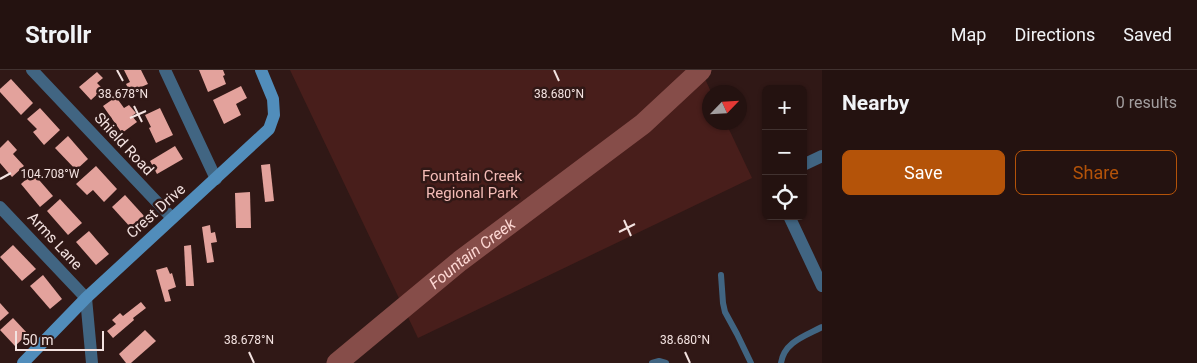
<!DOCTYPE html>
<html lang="en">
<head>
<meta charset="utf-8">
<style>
  body { margin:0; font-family:Roboto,sans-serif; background:#30201e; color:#f1f3f6 }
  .controls { position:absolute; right:15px; top:15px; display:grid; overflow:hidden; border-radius:8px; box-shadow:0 1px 4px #0004 }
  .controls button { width:45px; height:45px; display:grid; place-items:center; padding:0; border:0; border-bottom:1px solid #413230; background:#241210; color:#f1f3f6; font:25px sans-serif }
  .compass { position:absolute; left:702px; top:15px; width:45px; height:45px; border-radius:50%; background:#241210; box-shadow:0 1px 4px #0004; rotate:65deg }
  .scale { position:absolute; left:15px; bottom:12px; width:89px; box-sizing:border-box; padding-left:5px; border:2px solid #f3e2e0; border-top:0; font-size:14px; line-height:18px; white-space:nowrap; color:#f3e2e0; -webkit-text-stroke:4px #301816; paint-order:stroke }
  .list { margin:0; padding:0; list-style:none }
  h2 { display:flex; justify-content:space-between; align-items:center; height:65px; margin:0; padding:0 20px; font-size:21px }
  h2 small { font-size:16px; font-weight:400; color:#a39e9f }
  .actions { display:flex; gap:10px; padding:15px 20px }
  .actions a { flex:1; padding:11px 0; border:1px solid #b45309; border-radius:8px; text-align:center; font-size:18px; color:#b45309 }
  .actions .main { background:#b45309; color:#fff }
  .icon { flex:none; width:28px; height:28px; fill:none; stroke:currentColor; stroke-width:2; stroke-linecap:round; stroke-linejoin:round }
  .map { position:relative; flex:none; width:822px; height:293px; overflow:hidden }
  header { display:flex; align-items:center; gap:30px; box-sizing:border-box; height:70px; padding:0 25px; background:#241210; border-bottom:1px solid #413230 }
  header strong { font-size:24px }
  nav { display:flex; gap:28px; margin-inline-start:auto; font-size:18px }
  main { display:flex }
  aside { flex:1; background:#241210 }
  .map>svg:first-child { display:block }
  .green { fill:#481e1b }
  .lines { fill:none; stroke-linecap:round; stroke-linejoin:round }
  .river { stroke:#864d49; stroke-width:21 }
  .building { fill:#e3a29c }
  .lane { stroke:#416582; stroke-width:6 }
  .street { stroke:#416582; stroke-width:12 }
  .secondary { stroke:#518dbb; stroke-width:12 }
  .ticks { fill:none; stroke:#f3e2e0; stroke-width:2 }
  .labels { text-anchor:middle; stroke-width:5; stroke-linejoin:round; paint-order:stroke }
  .street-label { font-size:15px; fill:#f3e2e0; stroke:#301816 }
  .park-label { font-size:15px; fill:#f4bcb7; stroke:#301816 }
  .water-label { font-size:16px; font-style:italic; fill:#fdd7d3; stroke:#301816 }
  .ticks-label { font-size:12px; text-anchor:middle; fill:#f3e2e0; stroke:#301816; stroke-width:5; stroke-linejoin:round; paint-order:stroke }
</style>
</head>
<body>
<header>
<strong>Strollr</strong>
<nav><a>Map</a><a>Directions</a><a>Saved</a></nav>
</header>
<main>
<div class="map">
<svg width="822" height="293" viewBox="0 0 822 293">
  <rect width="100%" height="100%" fill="#301816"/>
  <!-- green -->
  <path class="green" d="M 290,0 L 701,0 L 711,22 L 710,22 L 710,52 L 726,53 L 752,108 L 418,268 Z"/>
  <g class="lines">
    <!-- river -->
    <path class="river" id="s1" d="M 337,293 L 460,191 L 643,54 L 701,0"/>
  </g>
  <!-- building -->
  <g class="building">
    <path d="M 124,0 L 141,0 L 148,14 L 130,22 L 126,14 L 130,12 Z"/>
    <path d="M 199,0 L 223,0 L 225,5 L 223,6 L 226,14 L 208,22 Z"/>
    <path d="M 97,2 L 103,8 L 97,13 L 103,19 L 91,30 L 79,17 Z"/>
    <path d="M 11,9 L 33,33 L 21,45 L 0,22 L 0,19 Z"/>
    <path d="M 241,16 L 247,28 L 236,34 L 241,45 L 224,54 L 213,30 Z"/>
    <path d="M 116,27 L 124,38 L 129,35 L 136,43 L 132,46 L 137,52 L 122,63 L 103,36 Z"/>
    <path d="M 40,38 L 60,60 L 44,75 L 33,62 L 37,59 L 27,49 Z"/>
    <path d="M 160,38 L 173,65 L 156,73 L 149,58 L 151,57 L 145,45 Z"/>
    <path d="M 68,66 L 88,89 L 76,100 L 55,78 Z"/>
    <path d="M 8,70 L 17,80 L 13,84 L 24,96 L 12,107 L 0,93 L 0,78 Z"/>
    <path d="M 175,76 L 183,89 L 157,104 L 150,91 Z"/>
    <path d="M 270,94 L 274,131 L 265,132 L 261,95 Z"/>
    <path d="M 96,96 L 117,119 L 104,132 L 93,120 L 87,125 L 76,114 Z"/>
    <path d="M 33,103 L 53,126 L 40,137 L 21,114 Z"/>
    <path d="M 250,122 L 251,158 L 236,158 L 235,123 Z"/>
    <path d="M 125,125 L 145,147 L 132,159 L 112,137 Z"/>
    <path d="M 60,129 L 82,153 L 68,165 L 47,141 Z"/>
    <path d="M 210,155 L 211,163 L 215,162 L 217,172 L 211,173 L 214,192 L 207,193 L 202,157 Z"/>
    <path d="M 89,161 L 109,184 L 96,195 L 76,172 Z"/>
    <path d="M 13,175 L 36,199 L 22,211 L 0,187 Z"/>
    <path d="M 191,175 L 194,216 L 186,216 L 184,176 Z"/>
    <path d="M 167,197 L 170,204 L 172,203 L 176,217 L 168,220 L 171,231 L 165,232 L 156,200 Z"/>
    <path d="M 43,205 L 62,229 L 50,239 L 30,216 Z"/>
    <path d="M 141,232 L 146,238 L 133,248 L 134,250 L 113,268 L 107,261 L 116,254 L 112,250 L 120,243 L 123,246 Z"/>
    <path d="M 0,233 L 9,243 L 0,251 Z"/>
    <path d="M 13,248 L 28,264 L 15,276 L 0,260 Z"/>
    <path d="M 145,260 L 156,271 L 131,293 L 126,293 L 119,284 Z"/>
  </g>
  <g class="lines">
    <!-- lane -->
    <g class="lane">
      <path d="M 721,205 L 723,233 L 725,242 L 737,264 L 751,293"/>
      <path d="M 652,293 L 659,291 L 666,293"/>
      <path d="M 781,293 C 784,272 805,266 822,257"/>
    </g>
    <!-- street -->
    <g class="street">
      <path d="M 32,0 L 172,148"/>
      <path d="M 165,0 L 216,109"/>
      <path d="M 803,95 L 822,86"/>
      <path d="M 0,137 L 86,228 L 92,293"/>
      <path d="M 789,146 L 822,216"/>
    </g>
    <!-- secondary -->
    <path class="secondary" d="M 23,293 L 86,228 L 269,59 L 274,45 L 273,29 L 261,0"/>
  </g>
  <!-- ticks -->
  <path class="ticks" d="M 117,0 L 123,11M 554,0 L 559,11M 134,36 L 142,52M 130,48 L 146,41M 0,109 L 11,103M 624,150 L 631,166M 619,162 L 635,154M 249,282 L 254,293M 685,282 L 690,293"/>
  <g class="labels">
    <!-- street labels -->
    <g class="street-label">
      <text transform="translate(124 74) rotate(47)" y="5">Shield Road</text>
      <text transform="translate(156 141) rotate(-42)" y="5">Crest Drive</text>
      <text transform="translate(55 171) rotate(47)" y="5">Arms Lane</text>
    </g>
    <!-- park labels -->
    <g class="park-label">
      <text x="472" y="111">Fountain Creek<tspan x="472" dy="17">Regional Park</tspan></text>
    </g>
    <!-- water labels -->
    <g class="water-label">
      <text dy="6" stroke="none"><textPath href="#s1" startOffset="174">Fountain Creek</textPath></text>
    </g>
  </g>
  <g class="ticks-label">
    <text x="123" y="28">38.678°N</text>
    <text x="559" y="28">38.680°N</text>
    <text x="50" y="108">104.708°W</text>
    <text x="249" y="274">38.678°N</text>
    <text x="685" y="274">38.680°N</text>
  </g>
</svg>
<div class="controls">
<button>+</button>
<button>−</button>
<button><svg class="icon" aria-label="locate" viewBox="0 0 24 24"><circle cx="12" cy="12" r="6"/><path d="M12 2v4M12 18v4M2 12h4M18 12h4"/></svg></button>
</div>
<svg class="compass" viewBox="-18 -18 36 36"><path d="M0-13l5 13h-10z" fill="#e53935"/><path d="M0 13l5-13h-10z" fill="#a39e9f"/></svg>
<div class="scale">50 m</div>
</div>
<aside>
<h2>Nearby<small>0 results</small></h2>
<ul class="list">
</ul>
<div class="actions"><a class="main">Save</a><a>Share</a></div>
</aside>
</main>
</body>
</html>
